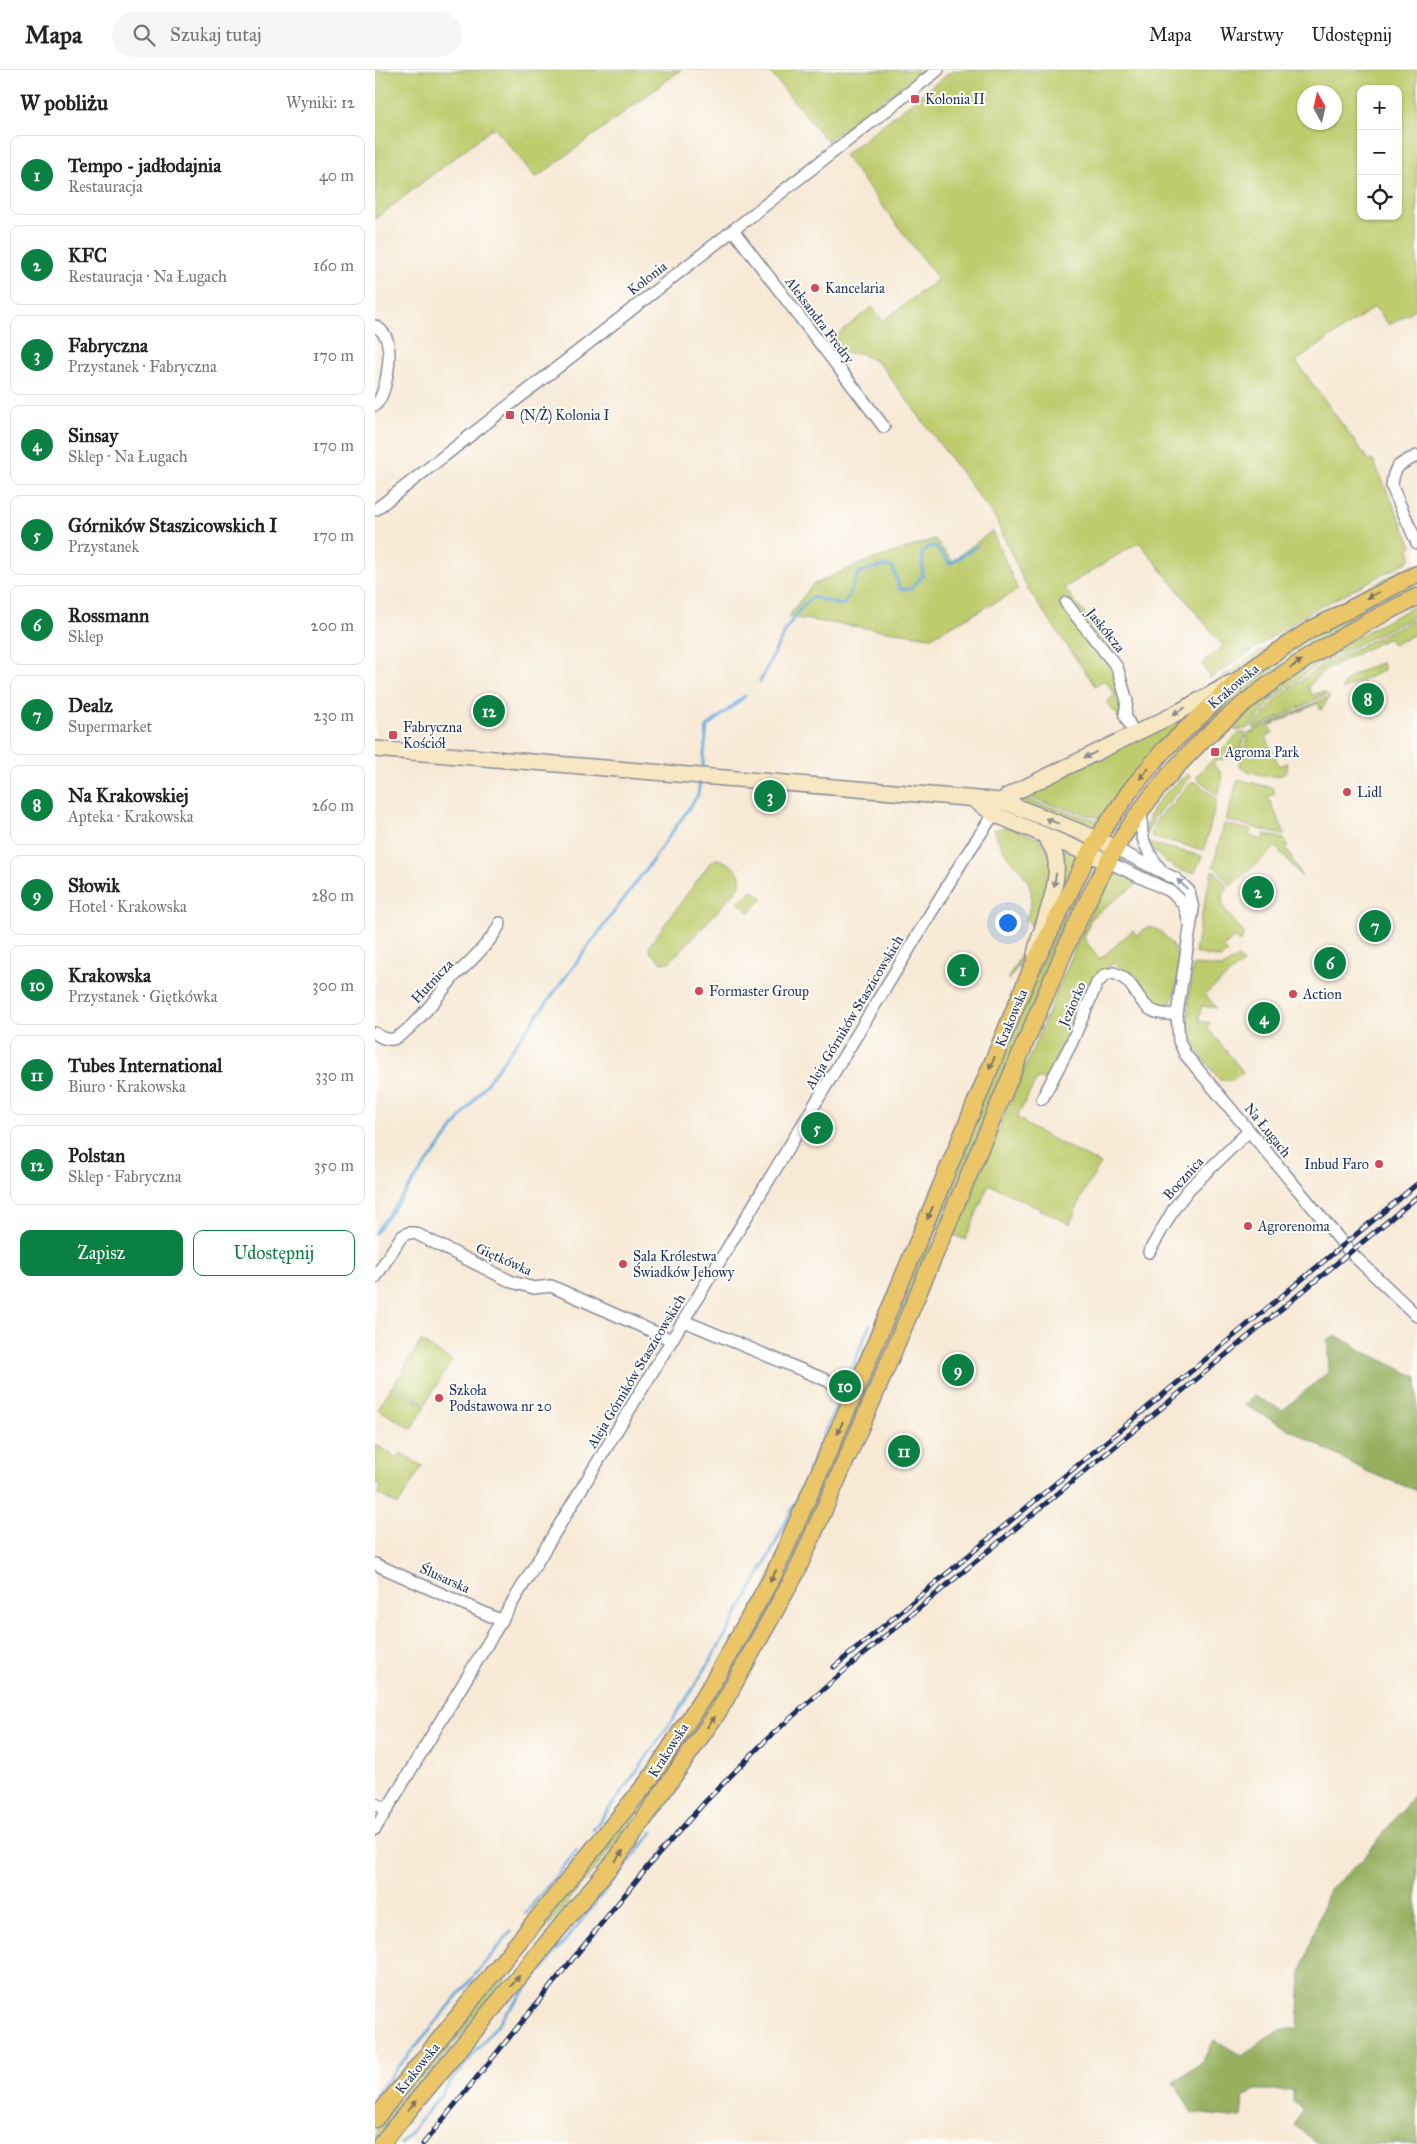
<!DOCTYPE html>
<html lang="pl">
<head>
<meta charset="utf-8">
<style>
  body { margin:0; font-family:"IM FELL Great Primer",serif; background:#f6f6f6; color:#222 }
  .controls { position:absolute; right:15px; top:15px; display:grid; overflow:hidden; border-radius:10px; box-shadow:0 1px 4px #0004 }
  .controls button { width:45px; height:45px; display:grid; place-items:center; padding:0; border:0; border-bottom:1px solid #e0e0e0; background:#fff; color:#222; font:25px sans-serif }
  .compass { position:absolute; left:922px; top:15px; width:45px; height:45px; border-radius:50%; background:#fff; box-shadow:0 1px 4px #0004; rotate:352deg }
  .you { position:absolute; left:632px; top:852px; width:18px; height:18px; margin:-12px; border:4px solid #fff; border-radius:50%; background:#1a73e8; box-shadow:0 0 0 8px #1a73e833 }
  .badge { display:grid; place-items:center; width:32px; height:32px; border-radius:50%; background:#0b8043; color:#fff; font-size:16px; font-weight:700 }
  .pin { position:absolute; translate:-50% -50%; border:2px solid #fff; box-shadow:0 1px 5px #0006 }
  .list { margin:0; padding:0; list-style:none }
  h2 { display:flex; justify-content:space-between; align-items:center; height:65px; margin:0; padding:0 20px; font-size:21px }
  h2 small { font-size:16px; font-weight:400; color:#767676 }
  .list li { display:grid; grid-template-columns:32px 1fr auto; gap:15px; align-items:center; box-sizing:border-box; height:80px; margin:0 10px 10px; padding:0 10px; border:1px solid #e0e0e0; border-radius:10px }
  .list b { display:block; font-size:19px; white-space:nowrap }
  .list p { margin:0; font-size:16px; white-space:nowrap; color:#767676 }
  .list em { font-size:16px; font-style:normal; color:#767676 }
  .actions { display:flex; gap:10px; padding:15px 20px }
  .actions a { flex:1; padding:11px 0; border:1px solid #0b8043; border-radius:10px; text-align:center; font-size:18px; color:#0b8043 }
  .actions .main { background:#0b8043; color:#fff }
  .icon { flex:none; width:28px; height:28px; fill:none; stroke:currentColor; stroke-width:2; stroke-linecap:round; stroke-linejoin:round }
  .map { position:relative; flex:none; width:1042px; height:2074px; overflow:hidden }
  header { display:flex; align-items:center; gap:30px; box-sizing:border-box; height:70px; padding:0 25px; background:#fff; border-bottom:1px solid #e0e0e0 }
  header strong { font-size:24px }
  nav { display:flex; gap:28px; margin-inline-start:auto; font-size:18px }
  .search { width:350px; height:45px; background:#f6f6f6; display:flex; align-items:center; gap:12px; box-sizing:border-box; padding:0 18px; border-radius:28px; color:#767676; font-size:19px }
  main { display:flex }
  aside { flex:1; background:#fff }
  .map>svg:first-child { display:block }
  .green { fill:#becc6e; stroke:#6c7e66; fill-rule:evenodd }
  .forest { fill:#96b061; stroke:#587060 }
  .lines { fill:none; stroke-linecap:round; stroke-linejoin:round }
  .stream { stroke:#6babde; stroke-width:3 }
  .street-casing { stroke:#898c9a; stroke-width:14 }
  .secondary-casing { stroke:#898c9a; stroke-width:18 }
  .primary-casing { stroke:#898c9a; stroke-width:19 }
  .street { stroke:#fff; stroke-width:11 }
  .secondary { stroke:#f7e8c3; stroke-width:15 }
  .primary { stroke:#eac669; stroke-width:16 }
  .rail-casing { stroke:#1b2f5e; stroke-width:5 }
  .rail { stroke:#fdfcf7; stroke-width:3; stroke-dasharray:9; stroke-linecap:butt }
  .oneway { fill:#787363 }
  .oneway2 { fill:#898c90 }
  .oneway3 { fill:#8d97ae }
  .poi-dot { fill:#d1495b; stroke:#fdfcf7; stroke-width:2 }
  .labels { text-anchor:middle; stroke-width:4; stroke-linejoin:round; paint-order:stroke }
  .poi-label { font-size:14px; fill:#1b2f5e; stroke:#fdfcf7; text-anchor:start }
  .street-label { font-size:14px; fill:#1b2f5e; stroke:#fdfcf7 }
</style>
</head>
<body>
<header>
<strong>Mapa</strong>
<div class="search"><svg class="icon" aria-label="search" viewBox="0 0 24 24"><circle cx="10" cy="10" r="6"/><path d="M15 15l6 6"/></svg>Szukaj tutaj</div>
<nav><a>Mapa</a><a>Warstwy</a><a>Udostępnij</a></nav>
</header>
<main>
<aside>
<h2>W pobliżu<small>Wyniki: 12</small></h2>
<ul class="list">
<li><span class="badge">1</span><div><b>Tempo - jadłodajnia</b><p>Restauracja</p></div><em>40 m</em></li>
<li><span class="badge">2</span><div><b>KFC</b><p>Restauracja · Na Ługach</p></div><em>160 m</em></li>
<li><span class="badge">3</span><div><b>Fabryczna</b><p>Przystanek · Fabryczna</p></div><em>170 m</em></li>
<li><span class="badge">4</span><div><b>Sinsay</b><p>Sklep · Na Ługach</p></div><em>170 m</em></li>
<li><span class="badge">5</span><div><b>Górników Staszicowskich I</b><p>Przystanek</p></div><em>170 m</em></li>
<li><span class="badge">6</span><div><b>Rossmann</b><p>Sklep</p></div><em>200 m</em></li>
<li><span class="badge">7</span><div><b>Dealz</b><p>Supermarket</p></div><em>230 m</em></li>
<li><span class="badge">8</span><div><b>Na Krakowskiej</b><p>Apteka · Krakowska</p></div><em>260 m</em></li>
<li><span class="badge">9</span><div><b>Słowik</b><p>Hotel · Krakowska</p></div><em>280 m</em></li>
<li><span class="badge">10</span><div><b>Krakowska</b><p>Przystanek · Giętkówka</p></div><em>300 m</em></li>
<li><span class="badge">11</span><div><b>Tubes International</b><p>Biuro · Krakowska</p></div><em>330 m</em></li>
<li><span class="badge">12</span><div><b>Polstan</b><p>Sklep · Fabryczna</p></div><em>350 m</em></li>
</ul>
<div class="actions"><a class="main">Zapisz</a><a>Udostępnij</a></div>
</aside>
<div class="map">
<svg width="1042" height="2074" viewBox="0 0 1042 2074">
  <rect width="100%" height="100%" fill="#fdfcf7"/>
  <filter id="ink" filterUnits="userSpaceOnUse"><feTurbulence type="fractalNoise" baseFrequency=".02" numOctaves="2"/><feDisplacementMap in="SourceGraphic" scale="10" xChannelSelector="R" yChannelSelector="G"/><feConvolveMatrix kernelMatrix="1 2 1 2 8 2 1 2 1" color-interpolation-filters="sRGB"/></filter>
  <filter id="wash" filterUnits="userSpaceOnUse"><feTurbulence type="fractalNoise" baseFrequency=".0096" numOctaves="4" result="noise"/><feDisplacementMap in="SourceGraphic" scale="20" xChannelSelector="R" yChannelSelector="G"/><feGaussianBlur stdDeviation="1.12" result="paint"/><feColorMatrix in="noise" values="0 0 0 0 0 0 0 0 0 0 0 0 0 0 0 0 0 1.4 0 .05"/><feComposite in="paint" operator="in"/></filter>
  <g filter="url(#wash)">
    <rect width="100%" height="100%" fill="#f7e9d5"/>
    <!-- green -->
    <g class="green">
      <path d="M 0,0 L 306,0 L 161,108 L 119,57 L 0,149 Z"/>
      <path d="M 393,0 L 549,0 L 452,71 Z"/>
      <path d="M 578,0 L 1042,0 L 1042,238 L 1014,255 L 1000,237 L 921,291 L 994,391 L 998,390 L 1037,476 L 1034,478 L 1036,487 L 1032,492 L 935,542 L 835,608 L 827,594 L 848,576 L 764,472 L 689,518 L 739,580 L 745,590 L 740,594 L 749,626 L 748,652 L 731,632 L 740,625 L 730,610 L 720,616 L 652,518 L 620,448 L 505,294 L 485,283 L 457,283 L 454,276 L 457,269 L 497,237 L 508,251 L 563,209 L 469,85 ZM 986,19 L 1023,19 L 1023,146 L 986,146 ZM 929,22 L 959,22 L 959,52 L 929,52 Z"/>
      <path d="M 617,461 L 643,520 L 556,567 L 413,547 L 437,515 L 482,495 L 560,469 L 577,491 Z"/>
      <path d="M 1038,494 L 1040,494 L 1036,499 L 957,539 L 861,602 L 807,634 L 804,632 L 838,613 L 934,549 Z"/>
      <path d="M 1039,515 L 1042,516 L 1041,520 L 944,570 L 897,602 L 861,631 L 747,757 L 744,756 C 802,679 858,616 941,564 C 970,546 1002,532 1032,517 Z"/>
      <path d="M 1042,535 L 1042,545 L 943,594 L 899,628 L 874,658 L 861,661 L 858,658 C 874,630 908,612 935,595 C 970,573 1005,554 1042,535 Z"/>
      <path d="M 1042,548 L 1042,563 L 1018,575 L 1014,568 L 951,599 L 933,617 L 937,625 L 947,622 L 952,624 L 880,659 L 878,657 L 903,628 L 947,595 Z"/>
      <path d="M 1007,592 L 1009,600 L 967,620 C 968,605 995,598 1007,592 Z"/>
      <path d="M 955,626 L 946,640 L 943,633 L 894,656 L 898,663 L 891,667 L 904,696 L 912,693 C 917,716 876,703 866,698 L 865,694 L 873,664 Z"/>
      <path d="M 812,646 L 726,749 L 658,729 L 653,725 L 694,702 Z"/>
      <path d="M 864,663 L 871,663 L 865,682 L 856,679 C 853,687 849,691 841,690 L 838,695 C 851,703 846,713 843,726 L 823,709 L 822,705 Z"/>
      <path d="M 813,704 L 816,707 L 779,748 L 771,766 C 770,738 792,720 813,704 Z"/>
      <path d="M 863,709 L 898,718 L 900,724 L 893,727 L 910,764 L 907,765 L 851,750 Z"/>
      <path d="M 817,712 L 821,712 L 842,729 L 829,780 L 777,767 L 776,764 L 782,749 Z"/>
      <path d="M 649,727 L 658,732 L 726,752 L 720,761 L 645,731 Z"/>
      <path d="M 849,754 L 876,760 L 874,766 L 888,770 L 890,764 L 909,769 L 913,777 L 911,778 L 927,807 L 901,777 L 855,816 L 842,798 L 838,797 Z"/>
      <path d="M 633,757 L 662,768 L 672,778 L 678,800 L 659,869 L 634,910 L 633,908 L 651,876 L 658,858 L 651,848 C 665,814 649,806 629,781 C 624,775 623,766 618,760 Z"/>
      <path d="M 773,773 L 827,786 L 820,802 C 803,805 782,786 773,773 Z"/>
      <path d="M 686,778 L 704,786 L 687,818 Z"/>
      <path d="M 341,789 C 352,790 369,802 365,814 C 363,820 357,825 353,829 C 334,851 314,872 294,892 L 287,893 L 275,882 L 274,876 L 335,793 Z"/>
      <path d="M 716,795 L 717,798 L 679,874 L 665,917 L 611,1046 L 417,1499 L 375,1577 L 304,1689 L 249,1763 L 0,2071 L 0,2058 L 73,1970 L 357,1592 L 679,864 Z"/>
      <path d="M 837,801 L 841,802 L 853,818 C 835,835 862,849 869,864 L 865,873 L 860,867 L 848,877 L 853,883 L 845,888 L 820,883 L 826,848 Z"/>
      <path d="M 747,803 L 764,812 L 716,848 L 709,869 L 725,889 L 758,860 L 762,866 C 765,863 768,859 771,858 C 783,853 802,878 803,888 C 804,901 802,933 789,939 L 777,934 L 740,892 L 724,904 L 671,1009 L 662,1009 L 642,1047 L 658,1059 L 726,1094 L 709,1121 L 695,1154 L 614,1114 L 590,1170 L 579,1165 L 713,848 L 731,809 L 740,804 Z"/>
      <path d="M 378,820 L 388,829 L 374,843 L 363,832 Z"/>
      <path d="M 863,887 L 868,893 L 830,924 L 841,938 L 826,936 L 824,951 L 836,953 L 832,957 L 868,1002 L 857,1010 L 845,1010 C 837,1000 828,990 822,979 C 807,953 815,923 818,895 L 848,897 Z"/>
      <path d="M 46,1271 L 77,1291 L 50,1334 L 19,1314 Z"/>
      <path d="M 17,1316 L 50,1336 L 37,1359 L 3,1339 Z"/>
      <path d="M 0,1374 L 22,1388 L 26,1383 L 47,1396 L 23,1435 L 2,1423 L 6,1417 L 0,1413 Z"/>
    </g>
    <!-- forest -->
    <g class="forest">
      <path d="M 962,1266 L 988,1281 L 1042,1307 L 1042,1421 L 991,1401 L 869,1335 L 879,1326 L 908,1340 L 954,1301 L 952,1270 Z"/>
      <path d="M 1042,1721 L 1042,2074 L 943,2074 L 920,2056 L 927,2038 L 918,2031 L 918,2020 L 880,2020 L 868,2028 L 866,2048 L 817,2043 L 799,2012 L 827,1992 L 839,1970 L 868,1986 C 887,1970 898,1958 923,1959 L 926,1902 L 953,1821 L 988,1789 Z"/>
    </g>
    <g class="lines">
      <!-- stream -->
      <g class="stream">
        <path d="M 385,612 C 398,587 414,544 438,527 L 466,535 L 470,533 L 484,502 L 509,496 L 517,497 L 525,519 L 536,519 L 548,505 L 547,482 L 556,476 L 560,476 L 575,494 L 602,476"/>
        <path d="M 327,702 L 332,657 L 370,626"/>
        <path d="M 0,1163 L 277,791 L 323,725 L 325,710"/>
        <path d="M 477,1298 L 495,1255"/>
        <path d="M 433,1402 L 462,1334"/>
        <path d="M 218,1760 C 301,1653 372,1540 427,1417"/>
        <path d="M 150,1844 L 202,1780"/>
        <path d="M 0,2025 L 136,1862"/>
        <path d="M 26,2074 L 278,1762"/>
      </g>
    </g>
  </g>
  <g filter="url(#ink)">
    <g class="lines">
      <!-- street casing -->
      <g class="street-casing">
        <g id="street">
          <path d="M 358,160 L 509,357"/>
          <path d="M 0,256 C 7,260 12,266 13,275 C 16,288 11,326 0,335"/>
          <path d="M 1042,386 C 1024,394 1018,396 1017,417 L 1042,473"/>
          <path d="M 0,440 L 563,0"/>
          <path d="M 691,533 L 742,597 L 752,631 L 750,645 L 759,664"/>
          <path d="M 767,741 C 764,768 770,779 786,800"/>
          <path d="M 741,779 L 801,809 L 814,821 L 818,839 L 802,944 L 804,971 L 810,984 L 975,1182 L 1042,1246"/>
          <path d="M 733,792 L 795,821 C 806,829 812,837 813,851"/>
          <path d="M 0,963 C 5,967 12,970 18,969 C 35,964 68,920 80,905 C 92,896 121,866 125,853"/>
          <path d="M 667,1029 L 696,974 L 722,913 L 730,905 L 739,903 C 769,914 758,948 802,944"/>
          <path d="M 774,1182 L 800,1137 L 814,1119 L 874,1061"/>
          <path d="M 0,1208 L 26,1167 L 33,1163 L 40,1163 L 137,1212 L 159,1218 L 176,1216 L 297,1270"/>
          <path d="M 309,1251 L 463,1315"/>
          <path d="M 0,1494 L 127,1551"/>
          <path d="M 0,1734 L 13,1739"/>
          <path d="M 0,1759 L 588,790 L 622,739"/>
        </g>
      </g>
      <!-- secondary casing -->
      <g class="secondary-casing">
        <g id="secondary">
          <path d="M 0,679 L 627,731 L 723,769 L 741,779"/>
          <path d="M 599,730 L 619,744 L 733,792"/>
          <path d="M 627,731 L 632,726 L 796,646 L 856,613"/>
          <path d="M 660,884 C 666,855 687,814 680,785 C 678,778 673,771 669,765"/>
        </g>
      </g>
      <!-- primary casing -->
      <g class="primary-casing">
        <g id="primary">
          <path d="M 0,2049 L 275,1709 L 335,1617 L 399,1504 L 480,1322 L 656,900 L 714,783 L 732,754 L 757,718 L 789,680 L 863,610 L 892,588 L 935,560 L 1042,504"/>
          <path d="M 6,2074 L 242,1788 L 345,1639 L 420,1505 L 498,1329 L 691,877 C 708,839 726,802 748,766 C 818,657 927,582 1042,527"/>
        </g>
      </g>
      <!-- street -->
      <use href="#street" class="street"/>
      <!-- secondary -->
      <use href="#secondary" class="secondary"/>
      <!-- primary -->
      <use href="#primary" class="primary"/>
      <!-- rail casing -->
      <g class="rail-casing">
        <g id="rail">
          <path d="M 459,1597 L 1042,1114"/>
          <path d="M 48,2074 L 273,1796 L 330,1732 L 392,1669 L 486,1586 L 1042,1127"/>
        </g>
      </g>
      <!-- rail -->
      <use href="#rail" class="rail"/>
    </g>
    <!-- one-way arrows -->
    <defs><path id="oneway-solid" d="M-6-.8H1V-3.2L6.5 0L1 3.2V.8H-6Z" transform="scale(1.25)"/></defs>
    <g class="oneway">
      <use href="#oneway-solid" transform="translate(998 525) rotate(153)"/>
      <use href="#oneway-solid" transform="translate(921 594) rotate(-34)"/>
      <use href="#oneway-solid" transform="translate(769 704) rotate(129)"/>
      <use href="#oneway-solid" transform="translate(617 993) rotate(113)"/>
      <use href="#oneway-solid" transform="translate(555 1143) rotate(113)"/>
      <use href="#oneway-solid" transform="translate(465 1358) rotate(113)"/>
      <use href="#oneway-solid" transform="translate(398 1506) rotate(118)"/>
      <use href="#oneway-solid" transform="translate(336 1652) rotate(-55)"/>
      <use href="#oneway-solid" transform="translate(244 1786) rotate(-54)"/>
      <use href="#oneway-solid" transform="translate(140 1911) rotate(-50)"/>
      <use href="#oneway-solid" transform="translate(37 2036) rotate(-50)"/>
    </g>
    <g class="oneway2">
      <use href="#oneway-solid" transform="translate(804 641) rotate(151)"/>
      <use href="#oneway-solid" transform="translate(715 685) rotate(154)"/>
      <use href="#oneway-solid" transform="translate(677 751) rotate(-158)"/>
      <use href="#oneway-solid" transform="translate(680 810) rotate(99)"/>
    </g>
    <use class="oneway3" href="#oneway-solid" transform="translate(807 814) rotate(-137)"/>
  </g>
  <!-- markers -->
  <g class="poi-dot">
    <rect x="535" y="24" width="10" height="10" rx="2.5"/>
    <circle cx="440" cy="218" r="5"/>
    <rect x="130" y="340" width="10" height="10" rx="2.5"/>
    <rect x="13" y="660" width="10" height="10" rx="2.5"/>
    <rect x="835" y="677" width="10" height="10" rx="2.5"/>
    <circle cx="972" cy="722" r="5"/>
    <circle cx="324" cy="921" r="5"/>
    <circle cx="918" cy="924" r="5"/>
    <circle cx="1004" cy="1094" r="5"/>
    <circle cx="873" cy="1156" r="5"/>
    <circle cx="248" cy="1194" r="5"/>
    <circle cx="64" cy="1328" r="5"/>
  </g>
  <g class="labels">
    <!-- poi labels -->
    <g class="poi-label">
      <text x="550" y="34">Kolonia II</text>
      <text x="450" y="223">Kancelaria</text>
      <text x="145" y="350">(N/Ż) Kolonia I</text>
      <text x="28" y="662">Fabryczna<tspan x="28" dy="16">Kościół</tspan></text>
      <text x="850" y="687">Agroma Park</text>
      <text x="982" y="727">Lidl</text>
      <text x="334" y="926">Formaster Group</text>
      <text x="928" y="929">Action</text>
      <text x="994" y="1099" text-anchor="end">Inbud Faro</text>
      <text x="883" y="1161">Agrorenoma</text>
      <text x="258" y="1191">Sala Królestwa<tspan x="258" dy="16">Świadków Jehowy</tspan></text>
      <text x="74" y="1325">Szkoła<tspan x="74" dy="16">Podstawowa nr 20</tspan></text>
    </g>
    <!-- street labels -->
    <g class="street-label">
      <text transform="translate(272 208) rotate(-38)" y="5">Kolonia</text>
      <text transform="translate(445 250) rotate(53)" y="5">Aleksandra Fredry</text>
      <text transform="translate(731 560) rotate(51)" y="5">Jaskółcza</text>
      <text transform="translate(858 616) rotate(-40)" y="5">Krakowska</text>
      <text transform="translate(57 911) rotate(-47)" y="5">Hutnicza</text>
      <text transform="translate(697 934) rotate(-66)" y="5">Jeziorko</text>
      <text transform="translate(479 942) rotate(-59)" y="5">Aleja Górników Staszicowskich</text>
      <text transform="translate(636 948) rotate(-67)" y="5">Krakowska</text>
      <text transform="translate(893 1060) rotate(51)" y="5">Na Ługach</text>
      <text transform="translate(808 1108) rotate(-48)" y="5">Bocznica</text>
      <text transform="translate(129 1189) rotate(24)" y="5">Giętkówka</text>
      <text transform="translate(261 1301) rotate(-59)" y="5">Aleja Górników Staszicowskich</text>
      <text transform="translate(70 1508) rotate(24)" y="5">Ślusarska</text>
      <text transform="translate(293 1680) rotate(-57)" y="5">Krakowska</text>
      <text transform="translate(42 1998) rotate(-51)" y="5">Krakowska</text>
    </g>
  </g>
</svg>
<div class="controls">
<button>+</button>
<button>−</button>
<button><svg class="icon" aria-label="locate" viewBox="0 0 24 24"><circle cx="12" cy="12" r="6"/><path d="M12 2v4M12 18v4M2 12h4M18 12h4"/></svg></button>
</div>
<svg class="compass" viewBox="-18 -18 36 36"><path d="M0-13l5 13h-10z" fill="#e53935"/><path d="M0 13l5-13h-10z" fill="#767676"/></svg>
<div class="you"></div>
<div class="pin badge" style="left:588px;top:900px">1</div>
<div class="pin badge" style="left:883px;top:822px">2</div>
<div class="pin badge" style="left:395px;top:726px">3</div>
<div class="pin badge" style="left:889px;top:948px">4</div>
<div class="pin badge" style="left:442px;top:1058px">5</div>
<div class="pin badge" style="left:955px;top:893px">6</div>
<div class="pin badge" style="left:1000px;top:856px">7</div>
<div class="pin badge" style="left:993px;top:629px">8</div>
<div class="pin badge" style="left:583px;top:1300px">9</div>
<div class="pin badge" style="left:470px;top:1316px">10</div>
<div class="pin badge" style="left:529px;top:1381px">11</div>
<div class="pin badge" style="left:114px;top:641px">12</div>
</div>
</main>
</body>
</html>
